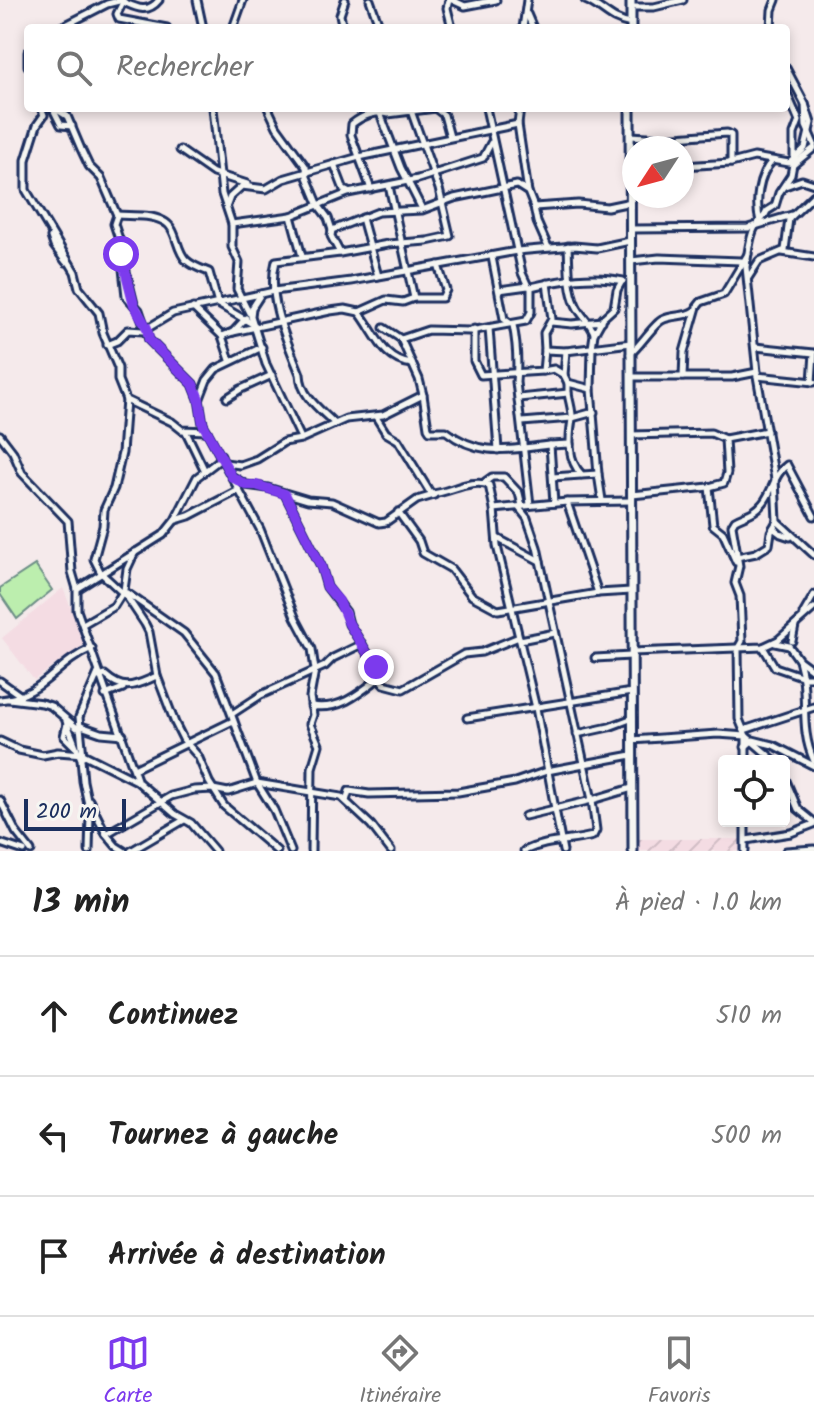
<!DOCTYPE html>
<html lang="fr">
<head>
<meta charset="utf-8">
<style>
  body { margin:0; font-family:Kalam,sans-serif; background:#f6f6f6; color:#222 }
  .controls { position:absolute; right:24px; bottom:24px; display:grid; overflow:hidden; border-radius:8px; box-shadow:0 4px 12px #0003 }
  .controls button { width:72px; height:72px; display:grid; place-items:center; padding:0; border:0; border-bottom:2px solid #e0e0e0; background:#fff; color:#222; font:40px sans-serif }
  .compass { position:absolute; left:622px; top:136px; width:72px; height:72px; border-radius:50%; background:#fff; box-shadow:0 4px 12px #0003; rotate:234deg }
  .scale { position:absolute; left:24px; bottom:20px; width:102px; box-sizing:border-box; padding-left:8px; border:4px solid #1b2f5e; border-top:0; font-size:22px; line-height:28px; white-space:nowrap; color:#1b2f5e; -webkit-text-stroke:6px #f6f6f2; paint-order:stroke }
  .stop { position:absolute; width:24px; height:24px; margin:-18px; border:6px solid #7c3aed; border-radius:50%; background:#fff }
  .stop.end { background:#7c3aed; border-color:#fff; box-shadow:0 2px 8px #0008 }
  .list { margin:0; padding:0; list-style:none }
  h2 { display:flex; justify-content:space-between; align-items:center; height:104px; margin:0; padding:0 32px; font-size:34px }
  h2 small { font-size:26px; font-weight:400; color:#767676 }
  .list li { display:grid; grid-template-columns:52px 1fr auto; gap:24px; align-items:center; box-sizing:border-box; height:120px; padding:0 32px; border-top:2px solid #e0e0e0 }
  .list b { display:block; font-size:30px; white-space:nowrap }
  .list em { font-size:26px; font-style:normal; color:#767676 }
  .icon { flex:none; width:44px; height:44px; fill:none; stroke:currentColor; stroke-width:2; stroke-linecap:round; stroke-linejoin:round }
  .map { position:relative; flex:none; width:814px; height:851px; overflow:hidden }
  .search { position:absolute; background:#fff; box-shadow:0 4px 12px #0003; left:24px; right:24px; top:24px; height:88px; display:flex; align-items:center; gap:20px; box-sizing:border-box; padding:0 28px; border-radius:8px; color:#767676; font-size:30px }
  .sheet { height:464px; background:#fff }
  nav { display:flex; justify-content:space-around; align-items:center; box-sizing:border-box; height:112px; border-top:2px solid #e0e0e0; background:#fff; font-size:22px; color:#767676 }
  nav a { display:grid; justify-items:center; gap:4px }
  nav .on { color:#7c3aed }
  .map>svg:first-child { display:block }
  .built { fill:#f4dce3 }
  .industrial { fill:url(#industrial-furrows) }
  .green { fill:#bceeae; stroke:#6c8e86; stroke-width:2 }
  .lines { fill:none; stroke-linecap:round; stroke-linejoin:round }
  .minor-casing { stroke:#1b2f5e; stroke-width:11 }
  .major-casing { stroke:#1b2f5e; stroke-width:13 }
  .minor { stroke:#f6f6f2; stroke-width:5 }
  .major { stroke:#f6f6f2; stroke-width:7 }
  .route { stroke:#7c3aed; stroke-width:10 }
</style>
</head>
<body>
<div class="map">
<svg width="814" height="851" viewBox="0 0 814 851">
  <defs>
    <pattern id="industrial-furrows" width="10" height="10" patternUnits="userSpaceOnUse" patternTransform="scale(2)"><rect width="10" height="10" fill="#f4dce3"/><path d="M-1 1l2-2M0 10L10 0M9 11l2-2" fill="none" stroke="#d1bdc5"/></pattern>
  </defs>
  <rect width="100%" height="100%" fill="#f5eaeb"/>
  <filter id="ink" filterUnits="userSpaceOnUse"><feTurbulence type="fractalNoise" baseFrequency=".0125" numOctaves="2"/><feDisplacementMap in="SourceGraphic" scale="16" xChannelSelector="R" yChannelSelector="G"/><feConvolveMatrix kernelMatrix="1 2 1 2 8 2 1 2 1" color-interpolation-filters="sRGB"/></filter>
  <g filter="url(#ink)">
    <!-- built -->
    <path class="built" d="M 63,588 L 85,644 L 34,680 L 2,638 Z"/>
    <!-- industrial -->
    <rect class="industrial" x="638" y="839" width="104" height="12"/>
    <!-- green -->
    <path class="green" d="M 35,565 L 52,590 L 17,619 L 0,594 L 0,588 Z"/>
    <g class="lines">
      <!-- minor casing -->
      <g class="minor-casing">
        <g id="minor">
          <path d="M 197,0 L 203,28"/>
          <path d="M 370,0 L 380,28"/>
          <path d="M 449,0 L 447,8 L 452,28"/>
          <path d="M 452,0 L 465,6 L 496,0"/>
          <path d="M 585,0 C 604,8 609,20 631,24"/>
          <path d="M 121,1 C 135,7 147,15 159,0"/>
          <path d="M 123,2 L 117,14 L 119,19 L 167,28"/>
          <path d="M 631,7 L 654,7 L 683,0"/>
          <path d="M 527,14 L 533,28"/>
          <path d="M 60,28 L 107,4 L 123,0"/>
          <path d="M 233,28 L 243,0"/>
          <path d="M 343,28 L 340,15 L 345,0"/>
          <path d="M 523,28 L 527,0"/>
          <path d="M 771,28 L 772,10 L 776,0"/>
          <path d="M 28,52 L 28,66"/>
          <path d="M 786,68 L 805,104 L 806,126 L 814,144"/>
          <path d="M 41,108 L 44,115 L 37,125 L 26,160 L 26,190 L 75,272 L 79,288 L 99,313 L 103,333 L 118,368 L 118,380 L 126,400 L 172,422 L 182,430 L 207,431"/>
          <path d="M 54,108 L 67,116 L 81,149 L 89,166 L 101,178 L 117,215 L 114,224 L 120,242 L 126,296 L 139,310 L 149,340 L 193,384 L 199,399 L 203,424 L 260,529 L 295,617 L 312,649 L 315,670 L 310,697 L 313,715 L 310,724 L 319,745 L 312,768 L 311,851"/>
          <path d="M 213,108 L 222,194 L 232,224 L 232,247 L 239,262 L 237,289 L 249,313"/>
          <path d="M 268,108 L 277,127 L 306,167 L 307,177 L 319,206 L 328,218 L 332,230 L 331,236 L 340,253"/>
          <path d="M 378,108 L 401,168 L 422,209"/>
          <path d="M 435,108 L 444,115 L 450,137"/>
          <path d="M 520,108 L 518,124 L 528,192"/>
          <path d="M 53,109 L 61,125 L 72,126"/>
          <path d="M 631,136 L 664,138 L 727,133 L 731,135 L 731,163 L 754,157 L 789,163 L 794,159 L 794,134 L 799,121 L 786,91"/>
          <path d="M 180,150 L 213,173 L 247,184"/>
          <path d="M 334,164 L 344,190 L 348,192"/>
          <path d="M 793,165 L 814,148"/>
          <path d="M 682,166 L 731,163"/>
          <path d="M 389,186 L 414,298"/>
          <path d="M 785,186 L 802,180 L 814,184"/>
          <path d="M 371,189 L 351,135 L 352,124 C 362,116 376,110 388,114 L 436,108"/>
          <path d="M 227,205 L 230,197 L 242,186 L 266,189 L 283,179 L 359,157 L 518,124"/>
          <path d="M 534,207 L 537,222 L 548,247"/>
          <path d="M 117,215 C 131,216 150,214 163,221 C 178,228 175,249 186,260 C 192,266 201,269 209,272 L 218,304 L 256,326"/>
          <path d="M 291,216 L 348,193 L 418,179 L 483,158 L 491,143"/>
          <path d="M 362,218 L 378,276"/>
          <path d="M 760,222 C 755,203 758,176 772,161"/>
          <path d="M 232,224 L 291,216 L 302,256"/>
          <path d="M 632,229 L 748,228 L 792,215"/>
          <path d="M 332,230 L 378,212 L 422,210 L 454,198 L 517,185 L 528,192 L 534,207 L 578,204 L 607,207 L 631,202"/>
          <path d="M 51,237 L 54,246 L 66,262"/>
          <path d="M 568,246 C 569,265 568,288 576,305 C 581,316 590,322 594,333"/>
          <path d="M 782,252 L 814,257"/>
          <path d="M 492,257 L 504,319 L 513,325 C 517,345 518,362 516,382 L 530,505"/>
          <path d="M 631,261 L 659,258 L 741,261"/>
          <path d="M 125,267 L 134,304"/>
          <path d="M 748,278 L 759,261 L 785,250 L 789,219 L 814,195"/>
          <path d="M 547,283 L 552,319 L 544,333 L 545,350 L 566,351 L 631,343"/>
          <path d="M 531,287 C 561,280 593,274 623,281"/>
          <path d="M 499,290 L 528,286"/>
          <path d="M 261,294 L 252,308 L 251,316 L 266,364 L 301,438"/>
          <path d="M 193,308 L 222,336 L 230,360"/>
          <path d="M 359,312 C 375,332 383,361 412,364"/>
          <path d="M 551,322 L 572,324 L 602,321"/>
          <path d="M 489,328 L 498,450"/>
          <path d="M 474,329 L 474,361 L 481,375 L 543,371 L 545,350"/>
          <path d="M 233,332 L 330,311 L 345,309 L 359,312 L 386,300 L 403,302 L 414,298 L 442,298 L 446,290 L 438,265"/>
          <path d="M 222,336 L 233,332 L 246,318"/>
          <path d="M 401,339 L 428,330 L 470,331 L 526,321 L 531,312 L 531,287 L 528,286 L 522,273 L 486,108"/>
          <path d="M 107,345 L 117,341 L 128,330 L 143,331 L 173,313 L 274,291 L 351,281 L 517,251 L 574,246 L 597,248 L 630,241"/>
          <path d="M 755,347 L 814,353 L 812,382"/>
          <path d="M 566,351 L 564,375 L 568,383 L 568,393"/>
          <path d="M 630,354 C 640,346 654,324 662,320 C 673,314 684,318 694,311"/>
          <path d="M 543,371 L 554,369 L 564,375"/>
          <path d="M 757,372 L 746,267 C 748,255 749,237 755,227 C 760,220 764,219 767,211 L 775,206 L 779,193 L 791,175 L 794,159 L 805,148 L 811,123 L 805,104"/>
          <path d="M 757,376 L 775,479 L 777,521 L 814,555"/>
          <path d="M 631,377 L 732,377 L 757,372 L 757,376 L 814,382"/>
          <path d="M 683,377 L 684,352 L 697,307 L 701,302 L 724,294 L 748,254"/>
          <path d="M 568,383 L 591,389"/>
          <path d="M 423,395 L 428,428 L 430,431 L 446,431 C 480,458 510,449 550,445 L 554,503"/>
          <path d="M 200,398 L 207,380 L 216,369 L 262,347"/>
          <path d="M 227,398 L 241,389 L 272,375"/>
          <path d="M 519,398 L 568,393 C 569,401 573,412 572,419 C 569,438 567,460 582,475 L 598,474 L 602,500"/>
          <path d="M 126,400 L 122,453 L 114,488 L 104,510 L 103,526 L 94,559 L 101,573 L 127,597 L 145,624 L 149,632 L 157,676 L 175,723 L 183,739 L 198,756 L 209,782 L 224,806 L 277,851"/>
          <path d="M 376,417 L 386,433 L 398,440 L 431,494 C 450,493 470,478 489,485 L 494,509 L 497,546 L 536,708 L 563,851"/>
          <path d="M 522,422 L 572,418 L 594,412"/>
          <path d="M 335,424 C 320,409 301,397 300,374 C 287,341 266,297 276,261 L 340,253 L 388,244 L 427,241 L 450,236 L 439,189 L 410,108"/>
          <path d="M 186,432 L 205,471"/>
          <path d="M 0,435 L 13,452 L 22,473 L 68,521 L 72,572 L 77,589 L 77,610 L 138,782 L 175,814 L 191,823 L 215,851"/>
          <path d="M 631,435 L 711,433 L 725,439"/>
          <path d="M 550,445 L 570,444"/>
          <path d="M 225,463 L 240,465 L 257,459 L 284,442 L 301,439 L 346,419 L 383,415 L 423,395 L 419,379 L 401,339 L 384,328"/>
          <path d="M 598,474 L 591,389 L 592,348 L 594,334 L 603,318 L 614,308 L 617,290 L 622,281"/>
          <path d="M 233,477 L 246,485 L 268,488 L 308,500 L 332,502 L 379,523 L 386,522 L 417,500 L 434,495"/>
          <path d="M 553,477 L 581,475"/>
          <path d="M 485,482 L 492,477 L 504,477 L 519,493 L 522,506"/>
          <path d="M 709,487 L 713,525 L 723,533 L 736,562"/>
          <path d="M 285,494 L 321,566 L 327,587 L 346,612 L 349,624 L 376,667 L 379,678 L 384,684 L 403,689 L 464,654 L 482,652 L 519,637"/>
          <path d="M 632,495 L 709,487 L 724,483 L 727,473 L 725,439 L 767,431"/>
          <path d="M 567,502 L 598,593"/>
          <path d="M 519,508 L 527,518 L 537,547 L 592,800 L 632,788"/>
          <path d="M 494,509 L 567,502 L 631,501"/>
          <path d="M 398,512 L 419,541 L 423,553 L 451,569 L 472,596 L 498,610 L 598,593 L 631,591"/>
          <path d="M 176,520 L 189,516 L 239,490"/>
          <path d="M 773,528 L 781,534 L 790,537"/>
          <path d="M 497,538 L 540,561"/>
          <path d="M 737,557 L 756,553 L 769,545 L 771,532 L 777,521"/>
          <path d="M 77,589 L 163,535 L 175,520 L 197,477 L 218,461 L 221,455"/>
          <path d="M 127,593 L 184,633 L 216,673 L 257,783 L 274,810 L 291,851"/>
          <path d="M 803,614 L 814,595"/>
          <path d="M 83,624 L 114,606 L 124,590 L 127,569 L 135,552"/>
          <path d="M 520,640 L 555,633"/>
          <path d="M 792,641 L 795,626"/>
          <path d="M 775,643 L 789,646 L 799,660 L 814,671"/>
          <path d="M 763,647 L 775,667 L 804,677 L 814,677"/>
          <path d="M 632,652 L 763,647 L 778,640 L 814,608"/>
          <path d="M 595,658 L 631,656"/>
          <path d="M 799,660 C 810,697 798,726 814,761"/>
          <path d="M 99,677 L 105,675 C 125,693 135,685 157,676"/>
          <path d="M 0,681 L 21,696"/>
          <path d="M 105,695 L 123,688"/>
          <path d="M 9,699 L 42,703 L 51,706 L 77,728 L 81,726 L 101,733 L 123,735"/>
          <path d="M 0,700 C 44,696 54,664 92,648"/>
          <path d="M 311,706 C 339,711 359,694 379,678"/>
          <path d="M 232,714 L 261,695 L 325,666 L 333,658 L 362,644"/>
          <path d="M 467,718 L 632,692"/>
          <path d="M 66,721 L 81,759 L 83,781 L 90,814 L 89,851"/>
          <path d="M 67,724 L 64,736 L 75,747"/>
          <path d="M 744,730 L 814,707"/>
          <path d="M 577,734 L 609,727 L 633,718"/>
          <path d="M 632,740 L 718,734 L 746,736 L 775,761"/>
          <path d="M 0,741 L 19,750 L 43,755 L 58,752 L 83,754 L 137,781"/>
          <path d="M 745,747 L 753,740 L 773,745 L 814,766"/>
          <path d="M 83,756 L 79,717 L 98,673"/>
          <path d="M 746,761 L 746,736 L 739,719 L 738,648 L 742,641 L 740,596 L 735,583 L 739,566 L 732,525 L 735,520 C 746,514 754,514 763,503 C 773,491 774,474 787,465 L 814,516"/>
          <path d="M 134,769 L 233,721"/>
          <path d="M 784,776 L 798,809 L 814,822"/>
          <path d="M 0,800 L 16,832 L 31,851"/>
          <path d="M 89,800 L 106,834"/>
          <path d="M 346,801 L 349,791 L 369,794 L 458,792 L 515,782 L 547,771 L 632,755"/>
          <path d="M 745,821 L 745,851"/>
          <path d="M 746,840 L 791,833 L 814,824"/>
          <path d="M 0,843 L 24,851"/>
          <path d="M 124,851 L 116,846 L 106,834 L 171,796 L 194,790 L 213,789 L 228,792 L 257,783 L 341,797 L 371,825 L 391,851"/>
          <path d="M 131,851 L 184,820"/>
          <path d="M 524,851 C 547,840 569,842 593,836 L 596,830 L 592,800 L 525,816"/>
          <path d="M 786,851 L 814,849"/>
        </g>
      </g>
      <!-- major casing -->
      <g class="major-casing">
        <g id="major">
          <path d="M 631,0 L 631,28"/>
          <path d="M 630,108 L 633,851"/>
        </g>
      </g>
      <!-- minor -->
      <use href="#minor" class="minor"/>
      <!-- major -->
      <use href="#major" class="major"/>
    </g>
  </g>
  <g class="lines" filter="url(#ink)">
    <!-- route -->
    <path class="route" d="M 121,254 L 134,305 L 147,328 L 149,340 L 193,384 L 199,399 L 203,424 L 232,477 L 246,485 L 256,485 L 285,494 L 321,566 L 327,587 L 339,601 L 349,624 L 376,667"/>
  </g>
</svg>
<div class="controls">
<button><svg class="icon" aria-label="locate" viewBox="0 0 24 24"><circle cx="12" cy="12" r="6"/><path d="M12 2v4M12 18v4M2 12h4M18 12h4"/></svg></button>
</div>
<svg class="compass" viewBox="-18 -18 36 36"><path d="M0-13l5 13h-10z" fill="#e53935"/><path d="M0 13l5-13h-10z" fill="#767676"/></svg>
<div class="scale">200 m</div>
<div class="stop" style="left:121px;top:254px"></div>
<div class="stop end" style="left:376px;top:667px"></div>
<div class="search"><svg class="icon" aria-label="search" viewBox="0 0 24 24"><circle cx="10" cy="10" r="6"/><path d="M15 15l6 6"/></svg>Rechercher</div>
</div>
<section class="sheet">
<h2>13 min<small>À pied · 1.0 km</small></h2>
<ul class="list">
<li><svg class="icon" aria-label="ahead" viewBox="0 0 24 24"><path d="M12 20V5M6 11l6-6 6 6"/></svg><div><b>Continuez</b></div><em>510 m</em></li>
<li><svg class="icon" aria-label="left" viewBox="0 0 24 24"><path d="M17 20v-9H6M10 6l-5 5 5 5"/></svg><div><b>Tournez à gauche</b></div><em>500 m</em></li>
<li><svg class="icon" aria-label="arrive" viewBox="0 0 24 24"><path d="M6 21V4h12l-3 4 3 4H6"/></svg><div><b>Arrivée à destination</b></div></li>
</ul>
</section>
<nav>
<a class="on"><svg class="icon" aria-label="map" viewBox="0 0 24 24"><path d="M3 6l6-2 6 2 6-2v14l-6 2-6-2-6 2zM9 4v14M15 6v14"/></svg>Carte</a>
<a><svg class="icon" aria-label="directions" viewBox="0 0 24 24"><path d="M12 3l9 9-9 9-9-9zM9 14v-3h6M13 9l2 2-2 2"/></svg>Itinéraire</a>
<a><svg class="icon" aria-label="saved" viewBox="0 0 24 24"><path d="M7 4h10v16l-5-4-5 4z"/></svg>Favoris</a>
</nav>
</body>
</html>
